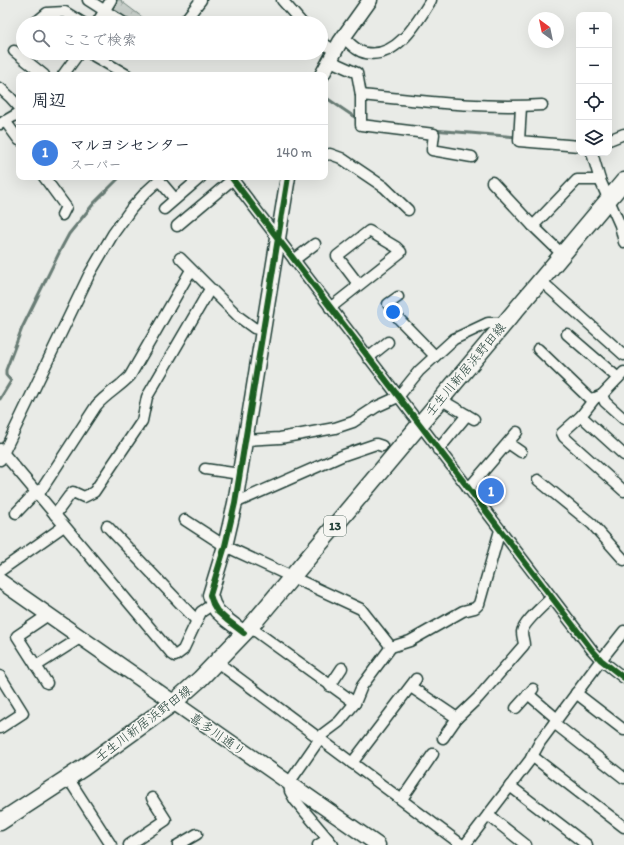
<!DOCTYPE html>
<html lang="ja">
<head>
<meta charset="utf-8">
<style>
  body { margin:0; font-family:Itim,"Klee One",sans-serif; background:#f2f2f3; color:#1f2937 }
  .controls { position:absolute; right:12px; top:12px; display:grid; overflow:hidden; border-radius:8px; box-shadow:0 4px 16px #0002 }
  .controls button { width:36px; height:36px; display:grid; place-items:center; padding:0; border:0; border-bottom:1px solid #e0e1e3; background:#fff; color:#1f2937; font:20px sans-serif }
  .compass { position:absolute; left:528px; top:12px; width:36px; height:36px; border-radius:50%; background:#fff; box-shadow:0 4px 16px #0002; rotate:327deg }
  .you { position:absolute; left:393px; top:312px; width:14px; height:14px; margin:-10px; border:3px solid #fff; border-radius:50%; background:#1a73e8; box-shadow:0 0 0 6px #1a73e833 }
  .badge { display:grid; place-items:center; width:26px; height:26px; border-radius:50%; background:#db2777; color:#fff; font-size:13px; font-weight:700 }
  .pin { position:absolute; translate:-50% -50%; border:2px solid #fff; box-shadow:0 1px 4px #0006 }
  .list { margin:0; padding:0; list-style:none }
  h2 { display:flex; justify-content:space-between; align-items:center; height:52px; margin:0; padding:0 16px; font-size:17px }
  h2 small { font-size:13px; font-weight:400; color:#747a83 }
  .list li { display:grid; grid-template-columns:26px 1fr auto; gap:12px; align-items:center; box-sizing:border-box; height:56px; padding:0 16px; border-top:1px solid #e0e1e3 }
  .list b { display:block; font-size:15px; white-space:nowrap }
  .list p { margin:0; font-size:13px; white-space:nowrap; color:#747a83 }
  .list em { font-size:13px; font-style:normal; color:#747a83 }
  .icon { flex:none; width:22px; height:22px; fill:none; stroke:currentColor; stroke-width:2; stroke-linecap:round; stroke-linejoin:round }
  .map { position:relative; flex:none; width:624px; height:845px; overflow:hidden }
  .search { position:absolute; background:#fff; box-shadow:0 4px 16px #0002; left:16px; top:16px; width:312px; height:44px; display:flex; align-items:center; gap:10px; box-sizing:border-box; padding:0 14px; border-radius:22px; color:#747a83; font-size:15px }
  .panel { position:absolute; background:#fff; box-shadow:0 4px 16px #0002; left:16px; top:72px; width:312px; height:108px; border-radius:8px }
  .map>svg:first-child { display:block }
  .park { fill:url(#park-crowns); stroke:#73867e }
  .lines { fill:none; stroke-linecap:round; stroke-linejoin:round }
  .stream { stroke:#687c75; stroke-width:3 }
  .street-casing { stroke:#1f3d34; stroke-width:13 }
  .secondary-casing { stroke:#1f3d34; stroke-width:17 }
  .primary-casing { stroke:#1f3d34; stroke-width:19 }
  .street { stroke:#f6f6f2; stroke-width:10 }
  .secondary { stroke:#f6f6f2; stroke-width:14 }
  .primary { stroke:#f6f6f2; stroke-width:16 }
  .cycleway-casing { stroke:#f6f6f2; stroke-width:8 }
  .cycleway { stroke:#1b5e20; stroke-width:6 }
  .labels { text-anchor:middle; stroke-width:3; stroke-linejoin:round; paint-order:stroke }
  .shield { fill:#f6f6f2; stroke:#60746d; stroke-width:1 }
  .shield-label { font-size:12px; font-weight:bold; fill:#1f3d34 }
  .street-label { font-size:13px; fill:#1f3d34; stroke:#f6f6f2 }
</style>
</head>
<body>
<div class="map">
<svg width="624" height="845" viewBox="0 0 624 845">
  <defs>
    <pattern id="park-crowns" width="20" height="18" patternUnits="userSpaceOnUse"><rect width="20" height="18" fill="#c7cec9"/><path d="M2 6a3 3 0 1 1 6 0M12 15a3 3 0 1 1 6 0" fill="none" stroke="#aab2ad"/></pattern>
  </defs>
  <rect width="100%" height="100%" fill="#e9ebe7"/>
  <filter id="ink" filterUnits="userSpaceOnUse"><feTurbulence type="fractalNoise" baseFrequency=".025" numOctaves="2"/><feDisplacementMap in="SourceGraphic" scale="8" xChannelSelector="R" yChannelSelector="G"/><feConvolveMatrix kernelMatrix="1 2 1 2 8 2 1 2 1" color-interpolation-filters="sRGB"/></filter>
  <g filter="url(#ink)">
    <!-- park -->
    <path class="park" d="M 111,0 L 122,0 L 121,1 L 150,23 L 124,23 L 105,11 Z"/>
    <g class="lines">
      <!-- stream -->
      <g class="stream">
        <path d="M 325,97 L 359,120"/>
        <path d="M 433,130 L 517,137"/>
        <path d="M 0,399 L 11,381 L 6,375 L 6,370 L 22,328 L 62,247 L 69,234 L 95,202 L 120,177"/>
      </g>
      <!-- street casing -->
      <g class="street-casing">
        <g id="street">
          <path d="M 88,0 L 124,23"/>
          <path d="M 282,0 L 302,23"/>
          <path d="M 35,23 L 47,13 L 65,12 L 83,23"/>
          <path d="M 97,23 L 111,0"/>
          <path d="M 183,23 L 201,0"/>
          <path d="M 343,37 C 350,43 357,52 366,53 C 397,59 418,21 431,0"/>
          <path d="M 321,42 L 335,51"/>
          <path d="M 14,51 L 44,75"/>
          <path d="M 89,53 L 127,75"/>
          <path d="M 331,58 L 337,64 L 357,73 L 361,95 L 361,125 L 434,134 L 432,150 L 472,157"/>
          <path d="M 63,75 L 79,53"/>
          <path d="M 0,88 L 10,97 L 19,107"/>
          <path d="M 361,95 C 421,101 482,109 542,105"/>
          <path d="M 521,107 L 519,141 L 579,146"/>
          <path d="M 5,121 L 19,140"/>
          <path d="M 0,124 L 19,113"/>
          <path d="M 609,140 L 624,134"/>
          <path d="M 592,153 L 600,180 L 620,225 L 624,242"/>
          <path d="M 325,155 L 330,154 L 341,158 L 384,187 L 408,210"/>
          <path d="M 44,177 L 66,207 L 62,215"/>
          <path d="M 231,177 L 592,650 L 601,660 L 624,678"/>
          <path d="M 492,182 L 533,226 L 562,254"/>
          <path d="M 164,209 L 201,177"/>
          <path d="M 177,226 L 233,179"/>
          <path d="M 533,226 L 577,180 L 600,180"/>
          <path d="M 180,258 L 239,317 L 254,328 L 263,330"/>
          <path d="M 294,260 L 315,244"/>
          <path d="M 540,280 L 624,355"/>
          <path d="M 398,297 L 388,304 L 399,319 L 435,356"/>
          <path d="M 330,308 L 401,252 L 396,247 L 369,231 L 337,256 L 359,285"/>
          <path d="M 567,334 L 618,378"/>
          <path d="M 538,349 L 590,399 L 595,398 L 602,395"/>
          <path d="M 368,358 L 388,342"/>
          <path d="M 624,372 L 602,395 L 605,402 L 624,419"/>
          <path d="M 595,398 L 581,416 L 562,433 L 564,437 L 624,491"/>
          <path d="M 440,399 L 474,419"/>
          <path d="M 581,416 L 624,455"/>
          <path d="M 246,440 L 280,438 L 335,428 L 353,422 L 376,407 L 398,397 L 419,371 L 454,339 L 488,323 L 504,323"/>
          <path d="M 508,443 L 521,452"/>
          <path d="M 0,449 L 172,654 L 175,656 L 183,650 L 201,612 L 213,604"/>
          <path d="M 438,450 L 467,415"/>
          <path d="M 0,460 L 89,275 L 113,234 L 131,209 L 146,192 L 159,180 L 175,199"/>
          <path d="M 205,469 L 240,474"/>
          <path d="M 538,480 L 592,524 L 624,560"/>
          <path d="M 468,489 L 517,432"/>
          <path d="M 38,495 L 96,406 C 106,394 120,387 130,376 L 191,270"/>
          <path d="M 235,503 L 344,455 L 376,444 L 382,446"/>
          <path d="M 16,513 L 36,492"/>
          <path d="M 55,515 L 69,496 L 73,492 L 84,497 L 94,492 L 142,421 L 147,397 L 210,289"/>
          <path d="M 185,520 L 225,546 L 361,609 L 391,647"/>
          <path d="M 107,526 L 197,621"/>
          <path d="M 0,571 L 64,526"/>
          <path d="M 250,627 L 355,703"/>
          <path d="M 217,662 L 462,845"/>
          <path d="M 36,666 L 80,638"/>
          <path d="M 0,676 L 23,713 L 0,728"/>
          <path d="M 47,683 L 17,636 L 48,615"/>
          <path d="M 330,686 L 342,668"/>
          <path d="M 411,687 L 457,718 L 478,698 L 524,645 C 524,641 522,637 522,632 C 523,623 544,605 551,598"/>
          <path d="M 576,693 L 624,730"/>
          <path d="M 528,694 L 557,719"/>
          <path d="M 516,708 L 533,689"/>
          <path d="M 554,723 L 624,778"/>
          <path d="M 443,738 L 457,718"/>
          <path d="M 532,756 L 624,827"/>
          <path d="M 352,763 L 416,679"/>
          <path d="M 68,778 L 111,845"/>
          <path d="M 510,786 L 587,845"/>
          <path d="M 402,799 L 433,754"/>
          <path d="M 488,815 L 526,845"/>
          <path d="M 129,845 L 166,820 L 152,798"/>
          <path d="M 178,845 L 197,834"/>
          <path d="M 318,845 L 328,839"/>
          <path d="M 333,845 L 295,800 L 290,791 L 289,783 L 323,734 L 339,722 L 355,703 L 362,686 L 391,647 L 410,641 L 463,611 L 475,608 L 479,604 L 500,530"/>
          <path d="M 465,845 L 530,760 L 540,742 L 601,660 L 624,631"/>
        </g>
      </g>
      <!-- secondary casing -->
      <g class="secondary-casing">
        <g id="secondary">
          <path d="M 322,75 L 340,42 L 370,0"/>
          <path d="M 0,581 L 378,845"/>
          <path d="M 244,633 L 227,620 L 217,611 L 213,604 L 210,595 L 225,546 L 235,503 L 288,177"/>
        </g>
      </g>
      <!-- primary casing -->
      <g class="primary-casing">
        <path id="primary" d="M 0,822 L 83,768 L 173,703 L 200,679 L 250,627 L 624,181"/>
      </g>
      <!-- street -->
      <use href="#street" class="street"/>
      <!-- secondary -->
      <use href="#secondary" class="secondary"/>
      <!-- primary -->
      <use href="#primary" class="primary"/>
      <!-- cycleway casing -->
      <g class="cycleway-casing">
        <g id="cycleway">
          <path d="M 231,177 L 592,650 L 601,660 L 624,678"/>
          <path d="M 244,633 L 227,620 L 217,611 L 213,604 L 210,595 L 225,546 L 235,503 L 288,177"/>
        </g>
      </g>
      <!-- cycleway -->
      <use href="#cycleway" class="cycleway"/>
    </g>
  </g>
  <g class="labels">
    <!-- shield labels -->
    <rect class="shield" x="324" y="516" width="22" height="20" rx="3"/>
    <g class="shield-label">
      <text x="335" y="530">13</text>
    </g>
    <!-- street labels -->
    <g class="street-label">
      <text transform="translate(465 369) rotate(-50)" y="5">壬生川新居浜野田線</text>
      <text transform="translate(143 723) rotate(-37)" y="5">壬生川新居浜野田線</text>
      <text transform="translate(218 734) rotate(35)" y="5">喜多川通り</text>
    </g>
  </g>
</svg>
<div class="controls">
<button>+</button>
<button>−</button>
<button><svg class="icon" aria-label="locate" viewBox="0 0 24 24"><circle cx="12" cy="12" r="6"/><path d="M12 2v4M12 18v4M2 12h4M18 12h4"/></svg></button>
<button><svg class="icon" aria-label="layers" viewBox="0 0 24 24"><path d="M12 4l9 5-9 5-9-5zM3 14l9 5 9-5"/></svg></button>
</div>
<svg class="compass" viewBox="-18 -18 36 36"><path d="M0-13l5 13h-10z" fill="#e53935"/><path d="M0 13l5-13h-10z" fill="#747a83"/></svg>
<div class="you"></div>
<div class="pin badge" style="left:491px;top:491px;background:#3f7fe0">1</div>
<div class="search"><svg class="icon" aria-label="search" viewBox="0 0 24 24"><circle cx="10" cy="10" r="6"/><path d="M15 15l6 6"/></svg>ここで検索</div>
<section class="panel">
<h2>周辺<small></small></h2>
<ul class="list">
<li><span class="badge" style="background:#3f7fe0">1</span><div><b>マルヨシセンター</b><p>スーパー</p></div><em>140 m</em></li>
</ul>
</section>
</div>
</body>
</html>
